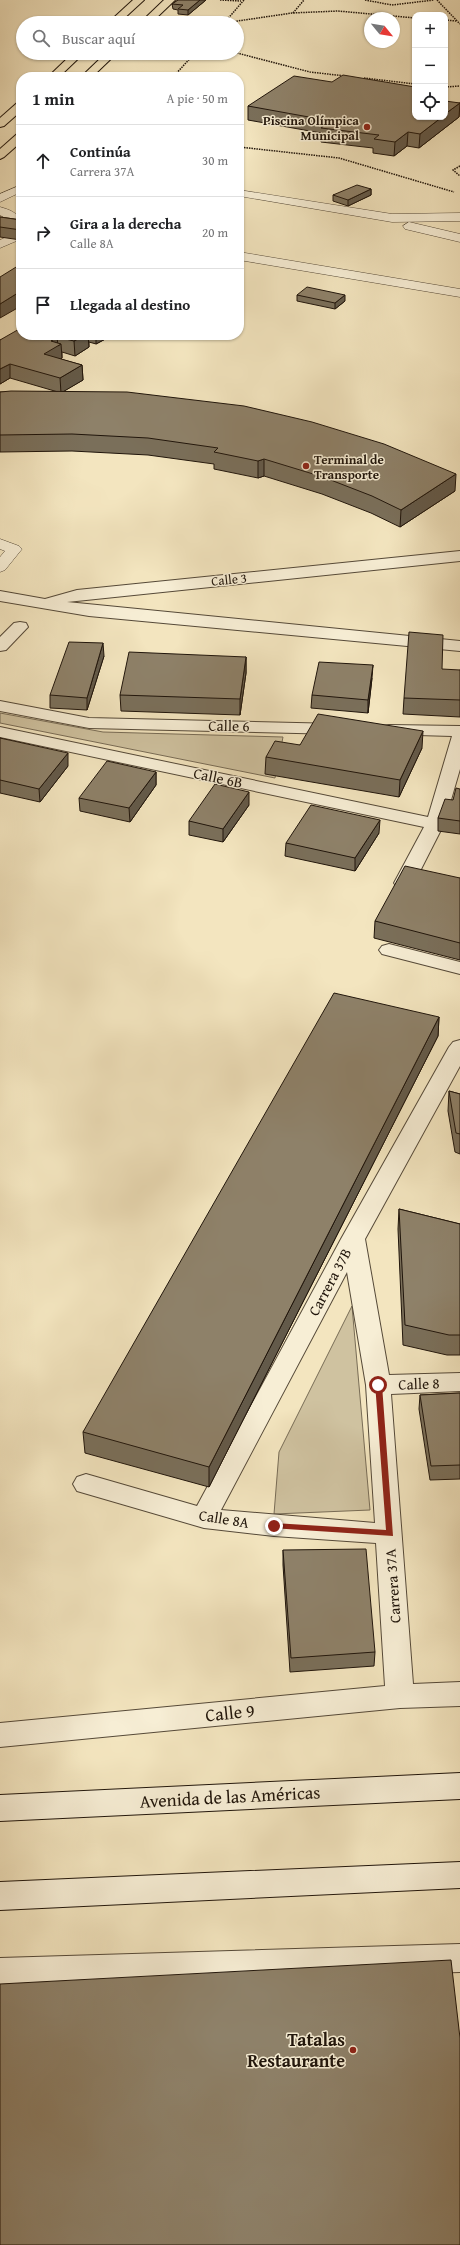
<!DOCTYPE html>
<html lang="es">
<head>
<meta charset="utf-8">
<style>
  body { margin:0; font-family:"Gentium Book Plus",serif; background:#f6f6f6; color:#202124 }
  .controls { position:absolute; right:12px; top:12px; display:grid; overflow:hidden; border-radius:8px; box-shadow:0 1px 3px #0004 }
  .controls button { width:36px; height:36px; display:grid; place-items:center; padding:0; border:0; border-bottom:1px solid #e0e0e0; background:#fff; color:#202124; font:20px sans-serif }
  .compass { position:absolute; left:364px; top:12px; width:36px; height:36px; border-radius:50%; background:#fff; box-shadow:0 1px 3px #0004; rotate:120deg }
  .stop { position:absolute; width:12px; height:12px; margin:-9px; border:3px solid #8f2418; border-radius:50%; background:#fff }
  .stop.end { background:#8f2418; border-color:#fff; box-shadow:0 1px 4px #0008 }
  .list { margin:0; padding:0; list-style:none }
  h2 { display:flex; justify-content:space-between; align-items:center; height:52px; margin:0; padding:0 16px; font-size:17px }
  h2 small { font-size:13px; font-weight:400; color:#757577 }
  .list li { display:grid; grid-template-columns:26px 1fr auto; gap:12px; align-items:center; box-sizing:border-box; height:72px; padding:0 16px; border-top:1px solid #e0e0e0 }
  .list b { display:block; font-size:15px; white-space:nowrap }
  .list p { margin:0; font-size:13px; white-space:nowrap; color:#757577 }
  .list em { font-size:13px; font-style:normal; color:#757577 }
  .icon { flex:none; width:22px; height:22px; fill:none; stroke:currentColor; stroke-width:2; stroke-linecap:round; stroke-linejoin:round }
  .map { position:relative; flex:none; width:460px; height:2245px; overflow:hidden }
  .search { position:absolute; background:#fff; box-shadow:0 1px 3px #0004; left:16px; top:16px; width:228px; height:44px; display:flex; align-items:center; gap:10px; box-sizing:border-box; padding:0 14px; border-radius:22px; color:#757577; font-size:15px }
  .panel { position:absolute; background:#fff; box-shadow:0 1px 3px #0004; left:16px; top:72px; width:228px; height:268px; border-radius:16px }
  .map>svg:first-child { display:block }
  .green { fill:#cfc2a0; stroke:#786c56 }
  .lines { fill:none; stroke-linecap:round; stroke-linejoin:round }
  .lane-casing { stroke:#554938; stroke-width:1 }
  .street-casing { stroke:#554938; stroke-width:2 }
  .secondary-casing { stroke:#20150b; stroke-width:2 }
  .highway-casing { stroke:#20150b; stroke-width:2 }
  .path { stroke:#20150b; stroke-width:1.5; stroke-dasharray:1.5 1; stroke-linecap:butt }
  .lane { fill:#f7eed5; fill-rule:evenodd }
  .street { fill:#f7eed5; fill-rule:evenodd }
  .secondary { fill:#f7eed5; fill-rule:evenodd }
  .highway { fill:#f3e5bf; fill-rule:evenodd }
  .wall { fill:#7a6f5a; stroke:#20150b }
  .shaded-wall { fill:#635a4a; stroke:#20150b }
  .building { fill:#8e8169; stroke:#20150b }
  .route { fill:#8f2418 }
  .poi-dot { fill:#8f2418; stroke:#f7eed5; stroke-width:1.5 }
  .labels { text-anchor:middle; stroke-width:3; stroke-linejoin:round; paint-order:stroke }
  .far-poi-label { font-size:13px; font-weight:bold; fill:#20150b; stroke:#f7eed5; text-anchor:end }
  .far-street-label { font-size:13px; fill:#20150b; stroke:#f7eed5 }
  .street-label { font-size:15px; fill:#20150b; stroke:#f7eed5 }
  .near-street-label { font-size:18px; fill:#20150b; stroke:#f7eed5 }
  .near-poi-label { font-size:18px; font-weight:bold; fill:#20150b; stroke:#f7eed5; text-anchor:end }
</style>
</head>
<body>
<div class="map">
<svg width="460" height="2245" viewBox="0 0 460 2245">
  <rect width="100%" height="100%" fill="#f3e5bf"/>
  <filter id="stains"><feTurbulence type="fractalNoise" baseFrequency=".005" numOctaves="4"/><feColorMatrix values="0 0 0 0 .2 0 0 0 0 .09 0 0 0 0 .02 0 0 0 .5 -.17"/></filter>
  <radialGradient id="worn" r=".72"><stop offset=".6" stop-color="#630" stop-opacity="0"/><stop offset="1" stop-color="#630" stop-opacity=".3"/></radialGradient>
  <!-- green -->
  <g class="green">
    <path d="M 0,713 L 103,732 L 283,737 L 275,778 L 0,723 Z"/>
    <path d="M 352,1306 L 370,1510 L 274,1514 L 279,1452 Z"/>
  </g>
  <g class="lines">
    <!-- lane casing -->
    <g class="lane-casing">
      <g id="lane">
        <path d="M 21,185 L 21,192 L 0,202 L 0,194 Z"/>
        <path d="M 239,190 L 392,214 L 460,213 L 460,221 L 392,222 L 239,196 Z"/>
        <path d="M 0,207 C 22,213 21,219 21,239 L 0,248 L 0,240 L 15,233 L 16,229 L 9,220 L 0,215 Z"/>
        <path d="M 409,222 L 460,234 L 460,242 L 405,229 L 403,226 Z"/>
        <path d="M 239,252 L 460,289 L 460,297 L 239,260 Z"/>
        <path d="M 0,539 L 19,546 L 22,549 L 5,570 L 0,572 L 0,557 L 5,551 L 0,549 Z"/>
      </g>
    </g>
    <!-- street casing -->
    <g class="street-casing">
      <g id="street">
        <path d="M 460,551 L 460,561 L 67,602 L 460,641 L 460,651 L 89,616 L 0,601 L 0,591 L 45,599 L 77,590 Z"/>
        <path d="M 20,622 L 26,623 L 28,627 L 6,650 L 0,651 L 0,637 L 14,623 Z"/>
        <path d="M 0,701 L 89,718 L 339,724 L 345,725 L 348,729 L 345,733 L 339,734 L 89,728 L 0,711 Z"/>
        <path d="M 389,725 L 460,726 L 460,769 L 444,824 L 414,883 L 411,887 L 404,889 L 397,887 L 394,883 L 424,827 L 0,737 L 0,727 L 428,817 L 452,736 L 383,734 L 380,730 L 383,726 Z"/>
        <path d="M 389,944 L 460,962 L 460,974 L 382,954 L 379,950 L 382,946 Z"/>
        <path d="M 460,1040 L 460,1066 L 365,1239 L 389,1375 L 460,1373 L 460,1391 L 391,1394 L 413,1684 L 460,1682 L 460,1706 L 400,1708 L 0,1747 L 0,1723 L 385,1686 L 376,1543 L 274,1536 L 204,1528 L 77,1491 L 73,1484 L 77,1477 L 86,1474 L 197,1506 L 341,1239 L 449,1047 L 453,1042 ZM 347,1272 L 366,1385 L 375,1523 L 221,1510 Z"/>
        <path d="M 460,1944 L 460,1972 L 0,1986 L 0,1958 Z"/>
      </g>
    </g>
    <!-- secondary casing -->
    <g class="secondary-casing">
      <g id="secondary">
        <path d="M 460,1773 L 460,1799 L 0,1821 L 0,1795 Z"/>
        <path d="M 460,1862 L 460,1888 L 0,1910 L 0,1882 Z"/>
      </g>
    </g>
    <!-- highway casing -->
    <g class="highway-casing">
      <g id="highway">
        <path d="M 133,0 L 144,0 L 119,23 L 108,23 Z"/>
        <path d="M 164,0 L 175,0 L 151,23 L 140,23 Z"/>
        <path d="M 73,53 L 84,53 L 59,77 L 48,77 Z"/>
        <path d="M 106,53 L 117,53 L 92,77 L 81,77 Z"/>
        <path d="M 21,102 L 21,111 L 4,126 L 0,127 L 0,118 L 17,103 Z"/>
        <path d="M 21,133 L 21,142 L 4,157 L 0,159 L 0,149 L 17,134 Z"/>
      </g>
    </g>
    <!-- path -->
    <g class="path">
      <path d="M 220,0 L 241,1"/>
      <path d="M 365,0 L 392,5 L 434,0"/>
      <path d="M 437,0 L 460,24"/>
      <path d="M 293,13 L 304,0"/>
      <path d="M 445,20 L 456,21"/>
      <path d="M 225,22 L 244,0"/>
      <path d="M 224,23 L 292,13 L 338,11 L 415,18"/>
      <path d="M 237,53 L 310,72 L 345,76"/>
      <path d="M 173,77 L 195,53"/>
      <path d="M 364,78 L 415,84"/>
      <path d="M 445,87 L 460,86"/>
      <path d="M 239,147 L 339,158 L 454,192"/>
      <path d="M 460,166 L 453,170 L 460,176"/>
    </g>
    <!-- lane -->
    <use href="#lane" class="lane"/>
    <!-- street -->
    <use href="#street" class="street"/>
    <!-- secondary -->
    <use href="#secondary" class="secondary"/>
    <!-- highway -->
    <use href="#highway" class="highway"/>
  </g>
  <!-- wall -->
  <g class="wall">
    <path d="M 178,0 L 206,0 L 188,15 L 178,14 L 178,10 L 173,9 L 172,4 Z"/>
    <path d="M 460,103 L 459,117 L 419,148 L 407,146 L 394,156 L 373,153 L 373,148 L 321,142 L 321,133 L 248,120 L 248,106 L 415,117 Z"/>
    <path d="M 371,189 L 371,195 L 348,206 L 333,201 L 333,195 Z"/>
    <path d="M 0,217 L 21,220 L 21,240 L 0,237 Z"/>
    <path d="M 297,295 L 345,301 L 335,309 L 297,301 Z"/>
    <path d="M 21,335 L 110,335 L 111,336 L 96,344 L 89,342 L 89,347 L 75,356 L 62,352 L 62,358 L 60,359 L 82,365 L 83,380 L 62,392 L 455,491 L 400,527 L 371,513 L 322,494 L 264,476 L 258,478 L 214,469 L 214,464 L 148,455 L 72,451 L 0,452 L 0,392 L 58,392 L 10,378 L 0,384 L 0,340 Z"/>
    <path d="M 104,656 L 87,710 L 50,708 L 50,695 Z"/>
    <path d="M 246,657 L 246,673 L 240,715 L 121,711 L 120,695 Z"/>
    <path d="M 460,670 L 460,717 L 403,714 L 404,698 Z"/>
    <path d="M 372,678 L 368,713 L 311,708 L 312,695 Z"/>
    <path d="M 0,738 L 68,766 L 40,802 L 0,793 Z"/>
    <path d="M 300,745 L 422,748 L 399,797 L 265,774 L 266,757 Z"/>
    <path d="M 156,772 L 156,785 L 130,822 L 80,811 L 79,798 Z"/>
    <path d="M 460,789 L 460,834 L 438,831 L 438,818 L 453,800 Z"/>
    <path d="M 249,805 L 223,842 L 189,835 L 189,821 Z"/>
    <path d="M 379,833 L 355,871 L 285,856 L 286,843 Z"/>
    <path d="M 460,878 L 460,960 L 374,938 L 375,921 Z"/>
    <path d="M 439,1017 L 438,1036 L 209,1487 L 85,1453 L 83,1432 Z"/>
    <path d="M 449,1091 L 460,1094 L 460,1154 L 455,1152 L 448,1111 Z"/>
    <path d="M 399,1209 L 460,1224 L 460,1355 L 447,1355 L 403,1345 L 398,1229 Z"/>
    <path d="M 460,1393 L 460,1479 L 430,1480 L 419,1409 L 420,1395 Z"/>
    <path d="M 283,1550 L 375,1652 L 374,1666 L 290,1672 L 283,1565 Z"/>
  </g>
  <!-- shaded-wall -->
  <g class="shaded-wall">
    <path d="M 200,0 L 206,0 L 188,15 L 188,10 Z"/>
    <path d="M 460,103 L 459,117 L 419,148 L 420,134 L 442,117 L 445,117 L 445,114 Z"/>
    <path d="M 408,132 L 407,146 L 394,156 L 395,142 Z"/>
    <path d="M 371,189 L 371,195 L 348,206 L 348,200 Z"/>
    <path d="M 21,291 L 21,306 L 0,318 L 0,304 Z"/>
    <path d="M 345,295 L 345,301 L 335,309 L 335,303 Z"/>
    <path d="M 85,335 L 88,335 L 89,347 L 75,356 L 74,341 Z"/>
    <path d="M 96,335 L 110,335 L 111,336 L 96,344 Z"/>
    <path d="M 57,337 L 58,346 L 61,344 L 62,358 L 44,368 L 44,354 L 51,341 Z"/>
    <path d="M 10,364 L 10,378 L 0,384 L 0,369 Z"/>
    <path d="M 82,365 L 83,380 L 61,393 L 60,378 Z"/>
    <path d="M 264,459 L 264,476 L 258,478 L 258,461 Z"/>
    <path d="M 456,474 L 455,491 L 400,527 L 401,510 Z"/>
    <path d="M 103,643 L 104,656 L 87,710 L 87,698 Z"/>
    <path d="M 246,657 L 246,673 L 240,715 L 240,699 Z"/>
    <path d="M 373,665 L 372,678 L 368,713 L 368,700 Z"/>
    <path d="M 423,731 L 422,748 L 399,797 L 400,780 Z"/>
    <path d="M 68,753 L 68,766 L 40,802 L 39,789 Z"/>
    <path d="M 156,772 L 156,785 L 130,822 L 129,808 Z"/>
    <path d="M 249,792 L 249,805 L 223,842 L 223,829 Z"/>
    <path d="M 380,820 L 379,833 L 355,871 L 355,858 Z"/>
    <path d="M 439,1017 L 438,1036 L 209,1487 L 209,1467 Z"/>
  </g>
  <!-- building -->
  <g class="building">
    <path d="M 178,0 L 200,0 L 188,10 L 178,9 L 183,5 L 172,4 Z"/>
    <path d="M 343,75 L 415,87 L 415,117 L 442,117 L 420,134 L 408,132 L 395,142 L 374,139 L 379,135 L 321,128 L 331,121 L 248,106 L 294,76 L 332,82 Z"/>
    <path d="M 445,101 L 460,103 L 445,114 Z"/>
    <path d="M 357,185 L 371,189 L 348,200 L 333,195 Z"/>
    <path d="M 0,217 L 21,220 L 21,230 L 0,227 Z"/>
    <path d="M 21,264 L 21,291 L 0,304 L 0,277 Z"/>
    <path d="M 307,287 L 345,295 L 335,303 L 297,295 Z"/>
    <path d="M 21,328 L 21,335 L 85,335 L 74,341 L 57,337 L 51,341 L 61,344 L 44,354 L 82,365 L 60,378 L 10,364 L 0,369 L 0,340 Z"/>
    <path d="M 11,391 L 127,392 L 244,406 L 312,422 L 384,444 L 456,474 L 401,510 L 372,496 L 323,477 L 264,459 L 258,461 L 214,452 L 218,448 L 148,438 L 72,434 L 0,435 L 0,392 Z"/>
    <path d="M 409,632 L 443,635 L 442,669 L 460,670 L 460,700 L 404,698 Z"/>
    <path d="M 69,642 L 103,643 L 87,698 L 50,695 Z"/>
    <path d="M 129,652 L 246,657 L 240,699 L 120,695 Z"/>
    <path d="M 319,662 L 373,665 L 368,700 L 312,695 Z"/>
    <path d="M 318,714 L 423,731 L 400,780 L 266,757 L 275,741 L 300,745 Z"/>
    <path d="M 0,738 L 68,753 L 39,789 L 0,780 Z"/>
    <path d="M 107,761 L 156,772 L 129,808 L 79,798 Z"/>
    <path d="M 215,784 L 249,792 L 223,829 L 189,821 Z"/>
    <path d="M 456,788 L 460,789 L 460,821 L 438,818 L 445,799 L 453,800 Z"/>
    <path d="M 311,805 L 380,820 L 355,858 L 286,843 Z"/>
    <path d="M 405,866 L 460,878 L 460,943 L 375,921 Z"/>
    <path d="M 334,993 L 439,1017 L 209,1467 L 83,1432 Z"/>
    <path d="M 449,1091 L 460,1094 L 460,1134 L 456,1133 Z"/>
    <path d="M 399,1209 L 460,1224 L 460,1335 L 449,1335 L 405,1325 Z"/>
    <path d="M 460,1393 L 460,1465 L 431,1466 L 420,1395 Z"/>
    <path d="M 366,1549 L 375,1652 L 291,1658 L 283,1550 Z"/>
    <path d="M 451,1960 L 460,2038 L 460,2245 L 0,2245 L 0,1984 Z"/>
  </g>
  <!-- route -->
  <path class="route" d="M 375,1383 L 382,1385 L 393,1536 L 271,1528 L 270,1526 L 274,1523 L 386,1530 Z"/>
  <!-- markers -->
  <g class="poi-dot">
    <circle cx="367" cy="127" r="4"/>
    <circle cx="306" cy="466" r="4"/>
    <circle cx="353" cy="2050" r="4"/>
  </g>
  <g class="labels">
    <!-- far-poi labels -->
    <g class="far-poi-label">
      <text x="359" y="125">Piscina Olímpica<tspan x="359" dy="15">Municipal</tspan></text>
      <text x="314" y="464" text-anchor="start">Terminal de<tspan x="314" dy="15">Transporte</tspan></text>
    </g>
    <!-- far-street labels -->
    <g class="far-street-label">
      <text transform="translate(229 579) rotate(-6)" y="5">Calle 3</text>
    </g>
    <!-- street labels -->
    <g class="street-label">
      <text transform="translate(229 726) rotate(1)" y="5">Calle 6</text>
      <text transform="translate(218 778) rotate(12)" y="5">Calle 6B</text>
      <text transform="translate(330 1282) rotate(-62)" y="5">Carrera 37B</text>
      <text transform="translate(419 1384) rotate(-2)" y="5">Calle 8</text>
      <text transform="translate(224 1519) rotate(9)" y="5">Calle 8A</text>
      <text transform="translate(393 1586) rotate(-94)" y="5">Carrera 37A</text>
    </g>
    <!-- near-street labels -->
    <g class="near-street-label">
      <text transform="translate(230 1713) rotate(-6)" y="6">Calle 9</text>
      <text transform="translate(230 1797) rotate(-3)" y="6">Avenida de las Américas</text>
    </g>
    <!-- near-poi labels -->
    <g class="near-poi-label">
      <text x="345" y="2046">Tatalas<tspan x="345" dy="21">Restaurante</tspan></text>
    </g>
  </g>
  <rect width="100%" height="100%" filter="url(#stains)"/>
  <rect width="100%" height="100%" fill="url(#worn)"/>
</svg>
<div class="controls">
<button>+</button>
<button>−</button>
<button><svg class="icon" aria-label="locate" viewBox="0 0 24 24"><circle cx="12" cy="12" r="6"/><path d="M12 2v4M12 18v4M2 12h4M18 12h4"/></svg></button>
</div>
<svg class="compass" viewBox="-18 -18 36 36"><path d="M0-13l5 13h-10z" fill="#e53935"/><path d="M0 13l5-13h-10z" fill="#757577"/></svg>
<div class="stop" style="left:378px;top:1385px"></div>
<div class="stop end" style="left:274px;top:1526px"></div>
<div class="search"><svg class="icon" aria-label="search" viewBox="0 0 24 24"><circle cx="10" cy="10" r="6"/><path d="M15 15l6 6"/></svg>Buscar aquí</div>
<section class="panel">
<h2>1 min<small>A pie · 50 m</small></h2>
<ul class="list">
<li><svg class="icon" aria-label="ahead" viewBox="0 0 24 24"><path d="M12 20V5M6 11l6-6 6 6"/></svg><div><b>Continúa</b><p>Carrera 37A</p></div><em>30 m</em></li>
<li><svg class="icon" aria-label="right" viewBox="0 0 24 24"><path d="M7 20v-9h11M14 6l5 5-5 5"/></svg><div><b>Gira a la derecha</b><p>Calle 8A</p></div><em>20 m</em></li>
<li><svg class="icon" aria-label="arrive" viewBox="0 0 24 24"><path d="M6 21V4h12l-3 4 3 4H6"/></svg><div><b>Llegada al destino</b></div></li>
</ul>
</section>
</div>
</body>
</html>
